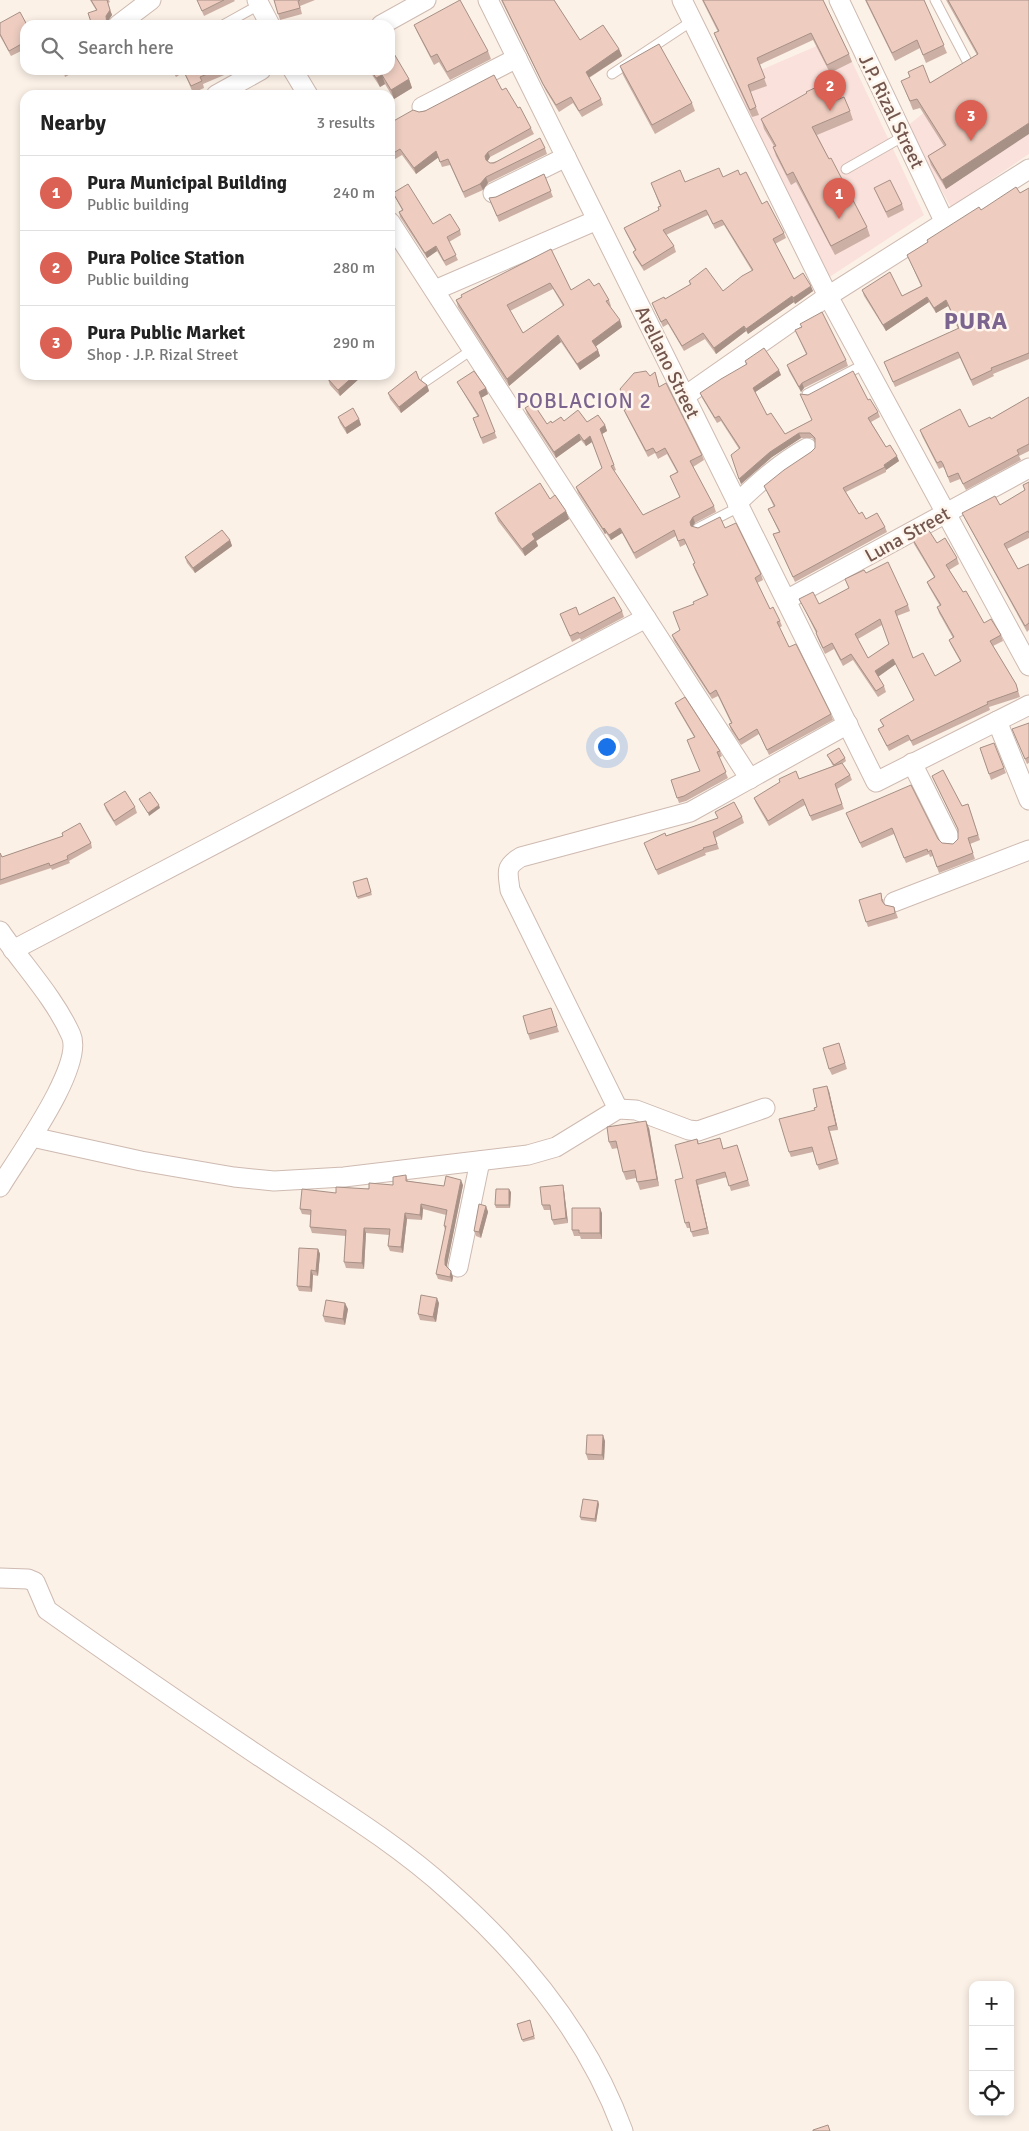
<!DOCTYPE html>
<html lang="en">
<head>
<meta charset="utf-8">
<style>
  body { margin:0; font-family:Signika,sans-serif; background:#f6f6f6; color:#222 }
  .controls { position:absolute; right:15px; bottom:15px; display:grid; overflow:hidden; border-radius:10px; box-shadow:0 2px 8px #0003 }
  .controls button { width:45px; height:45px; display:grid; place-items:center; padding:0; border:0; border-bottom:1px solid #e0e0e0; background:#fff; color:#222; font:25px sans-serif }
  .you { position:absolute; left:606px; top:746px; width:18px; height:18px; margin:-12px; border:4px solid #fff; border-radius:50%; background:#1a73e8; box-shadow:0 0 0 8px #1a73e833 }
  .badge { display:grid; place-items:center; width:32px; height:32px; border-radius:50%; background:#dc6155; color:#fff; font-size:16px; font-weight:700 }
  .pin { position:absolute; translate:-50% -41px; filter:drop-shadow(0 1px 2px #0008) }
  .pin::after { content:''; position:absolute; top:26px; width:18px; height:15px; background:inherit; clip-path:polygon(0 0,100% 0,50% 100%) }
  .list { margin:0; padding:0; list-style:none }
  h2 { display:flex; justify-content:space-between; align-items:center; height:65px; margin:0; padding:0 20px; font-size:21px }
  h2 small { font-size:16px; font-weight:400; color:#767676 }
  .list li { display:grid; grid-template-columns:32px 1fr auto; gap:15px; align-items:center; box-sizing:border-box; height:75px; padding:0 20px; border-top:1px solid #e0e0e0 }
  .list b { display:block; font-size:19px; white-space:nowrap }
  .list p { margin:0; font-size:16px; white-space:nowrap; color:#767676 }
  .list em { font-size:16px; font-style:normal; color:#767676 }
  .icon { flex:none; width:28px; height:28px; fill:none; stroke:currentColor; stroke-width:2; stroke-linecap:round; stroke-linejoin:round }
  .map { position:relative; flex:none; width:1029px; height:2131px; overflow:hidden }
  .search { position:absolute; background:#fff; box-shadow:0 2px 8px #0003; left:20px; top:20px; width:375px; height:55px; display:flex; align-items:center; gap:12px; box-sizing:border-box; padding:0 18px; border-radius:15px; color:#767676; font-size:19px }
  .panel { position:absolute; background:#fff; box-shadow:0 2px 8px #0003; left:20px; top:90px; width:375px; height:290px; border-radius:15px }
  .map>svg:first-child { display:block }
  .commercial { fill:#fae1dc }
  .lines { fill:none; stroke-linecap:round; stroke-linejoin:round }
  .service-casing { stroke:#cebab1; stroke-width:11 }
  .minor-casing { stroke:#cebab1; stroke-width:21 }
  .service { stroke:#fff; stroke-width:9 }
  .minor { stroke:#fff; stroke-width:19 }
  .wall { fill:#cdb0a5; fill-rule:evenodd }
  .shaded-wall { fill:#a79086 }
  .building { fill:#eecdc0; stroke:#a79086; fill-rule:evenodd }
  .labels { text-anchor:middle; stroke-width:5; stroke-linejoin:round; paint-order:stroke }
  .street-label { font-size:19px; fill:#73564d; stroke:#fef5ed }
  .quarter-label { font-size:21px; letter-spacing:1px; fill:#7b658f; stroke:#fef5ed }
  .district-label { font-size:24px; font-weight:bold; letter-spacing:1px; fill:#7b658f; stroke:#fef5ed }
</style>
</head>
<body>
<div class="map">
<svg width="1029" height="2131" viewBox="0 0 1029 2131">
  <rect width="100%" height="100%" fill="#fbf1e7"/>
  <!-- commercial -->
  <g class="commercial">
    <path d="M 840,36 L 924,215 L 828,278 L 728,84 Z"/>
    <path d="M 1029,51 L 1029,154 L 951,207 L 906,127 L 941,99 Z"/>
  </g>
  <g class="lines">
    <!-- service casing -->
    <g class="service-casing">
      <g id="service">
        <path d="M 935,0 L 968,63"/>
        <path d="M 223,25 L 259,5"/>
        <path d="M 612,74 L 692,21"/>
        <path d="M 846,169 L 904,136"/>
        <path d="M 426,381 L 473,349"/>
        <path d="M 807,394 L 865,364"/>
        <path d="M 698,528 L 739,507"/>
      </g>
    </g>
    <!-- minor casing -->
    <g class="minor-casing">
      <g id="minor">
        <path d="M 257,0 L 270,25"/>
        <path d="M 488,0 L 876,782 L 1029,705"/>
        <path d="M 682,0 L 828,296 L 1029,666"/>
        <path d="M 839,0 L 945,223"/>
        <path d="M 118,25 L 151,0"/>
        <path d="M 381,25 L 426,0"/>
        <path d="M 293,70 L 308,95"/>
        <path d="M 216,95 L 261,70"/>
        <path d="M 422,107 L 517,58"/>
        <path d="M 493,193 L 566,157"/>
        <path d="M 390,222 L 750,779"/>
        <path d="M 435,290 L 597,220"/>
        <path d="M 685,396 L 828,296 L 1029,169"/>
        <path d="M 737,503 C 759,482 780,463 807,448"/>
        <path d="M 786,600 L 1029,468"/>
        <path d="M 997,721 L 1029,800"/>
        <path d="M 912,763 L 950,839"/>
        <path d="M 894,902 L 1029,850"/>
        <path d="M 0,931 C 23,965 54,997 71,1035 C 85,1066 17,1158 0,1187"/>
        <path d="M 13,950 L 646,618"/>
        <path d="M 618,1109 L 510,890 C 508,872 504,867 521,857 L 690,812 L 848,724"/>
        <path d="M 32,1137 L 141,1161 L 234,1177 L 274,1181 L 344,1177 L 528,1155 L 556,1147 L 618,1109 L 636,1110 L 689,1130 L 698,1131 L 765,1108"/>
        <path d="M 458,1267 L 480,1161"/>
        <path d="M 0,1578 L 28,1579 L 35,1582 L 47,1610 C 116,1659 186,1707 256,1754 C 321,1798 392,1839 450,1892 C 523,1957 589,2038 623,2131"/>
      </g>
    </g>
    <!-- service -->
    <use href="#service" class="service"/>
    <!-- minor -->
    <use href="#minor" class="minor"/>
  </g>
  <!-- wall -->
  <g class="wall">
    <path d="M 90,0 L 109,0 L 110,2 L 108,3 L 112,15 L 108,21 L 108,25 L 92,25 L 96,10 Z"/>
    <path d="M 197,0 L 234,0 L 235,1 L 204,16 Z"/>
    <path d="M 274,0 L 315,0 L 300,6 L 302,14 L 280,20 Z"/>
    <path d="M 501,0 L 554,0 L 580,40 L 619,49 L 622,56 L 589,78 L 601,99 L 603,105 L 582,117 L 573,103 L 559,112 L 546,91 Z"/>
    <path d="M 702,0 L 823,0 L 849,54 L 852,62 L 830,73 L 813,40 L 759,65 L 767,86 L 750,92 L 759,115 L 752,117 L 717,41 L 714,33 L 718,32 Z"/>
    <path d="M 865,0 L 924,0 L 947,53 L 926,63 L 920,48 L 895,61 Z"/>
    <path d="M 946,0 L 1029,0 L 1011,145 L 946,189 L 931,165 L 928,156 L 944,146 L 920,108 L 913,110 L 905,90 L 930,83 L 977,55 Z"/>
    <path d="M 0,23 L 25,25 L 25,49 L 11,56 L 0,36 Z"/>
    <path d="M 414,25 L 488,51 L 491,59 L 450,80 L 439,62 L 434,65 L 417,32 Z"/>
    <path d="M 620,66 L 692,103 L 695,111 L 655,134 L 623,75 Z"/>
    <path d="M 63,70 L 78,70 L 65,77 Z"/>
    <path d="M 172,70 L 236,70 L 203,84 L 204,88 L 193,93 L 184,72 L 176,77 Z"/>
    <path d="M 369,70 L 390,70 L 409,79 L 412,88 L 394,99 L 385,84 L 380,87 Z"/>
    <path d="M 502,90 L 518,108 L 531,128 L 534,134 L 490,157 L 487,162 L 490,163 L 545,148 L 547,154 L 488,183 L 483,190 L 465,198 L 450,165 L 442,167 L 438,157 L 416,174 L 402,155 L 390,162 L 390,123 L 419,112 Z"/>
    <path d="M 827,104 L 850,111 L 853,120 L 817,135 L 829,159 L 867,227 L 870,236 L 835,255 L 796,182 L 791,185 L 776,156 L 773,147 L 774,146 L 764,129 L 761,119 Z"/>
    <path d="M 544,174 L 553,197 L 499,222 L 489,198 L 496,197 Z"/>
    <path d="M 740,175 L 784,233 L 786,238 L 775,244 L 794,279 L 813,291 L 795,304 L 794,302 L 748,334 L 746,331 L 716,354 L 705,339 L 684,351 L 668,324 L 663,327 L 652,303 L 665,299 L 690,285 L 689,281 L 723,291 L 752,271 L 724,225 L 715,229 L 708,215 L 666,235 L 674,246 L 676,252 L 644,271 L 635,257 L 633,252 L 635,250 L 626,233 L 624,228 L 659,210 L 660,206 L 651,183 L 685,182 Z"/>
    <path d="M 874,188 L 902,204 L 904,210 L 888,218 Z"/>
    <path d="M 1029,188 L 1029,359 L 993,374 L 994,376 L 973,386 L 960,358 L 895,387 L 884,362 L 958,329 L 948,306 L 936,313 L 929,302 L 886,331 L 864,296 L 862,290 L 902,296 L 921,286 L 907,255 L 981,210 L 1020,193 Z"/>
    <path d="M 393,193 L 433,224 L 460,230 L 461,235 L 449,242 L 458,260 L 446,266 L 437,251 L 427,258 L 400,217 L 399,212 L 402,210 Z"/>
    <path d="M 551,249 L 571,290 L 594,286 L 609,300 L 611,306 L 610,307 L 622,327 L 596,346 L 600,356 L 580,370 L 561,342 L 509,386 L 458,307 L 456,300 ZM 553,289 L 563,306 L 523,333 L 510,311 Z"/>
    <path d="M 795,330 L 846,360 L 848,366 L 804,388 L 801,392 L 789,371 L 787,365 L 806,354 Z"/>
    <path d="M 745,361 L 781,375 L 755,392 L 767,415 L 785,434 L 812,420 L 800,394 L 868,400 L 878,412 L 880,417 L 871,422 L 886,447 L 899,461 L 886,470 L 886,472 L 846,492 L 859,514 L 866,519 L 885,527 L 887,532 L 795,582 L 773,534 L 779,532 L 768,509 L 774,507 L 764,486 L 811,452 L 815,448 L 815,441 L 812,438 L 801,438 L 772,457 L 741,484 L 739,449 L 721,421 L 717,423 L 702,398 L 700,393 L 746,365 Z"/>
    <path d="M 655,372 L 659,386 L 702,455 L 704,460 L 693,467 L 714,506 L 716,512 L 695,523 L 692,526 L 698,528 L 725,528 L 761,574 L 763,580 L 757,583 L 770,609 L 780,621 L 782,626 L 779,628 L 789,647 L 831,714 L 833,720 L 769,755 L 759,734 L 741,745 L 731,730 L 729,724 L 731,723 L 718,696 L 712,699 L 674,641 L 672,635 L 680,630 L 693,605 L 707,595 L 695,570 L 693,564 L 695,563 L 686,544 L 680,547 L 676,536 L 636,559 L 622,533 L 611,540 L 606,533 L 605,534 L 578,493 L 576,487 L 602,468 L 592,442 L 586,446 L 581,440 L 556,458 L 527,414 L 525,408 L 547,424 L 564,421 L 587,422 L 605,425 L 607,431 L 602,434 L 616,470 L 614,471 L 643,515 L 680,497 L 670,476 L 677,472 L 667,454 L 658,459 L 655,453 L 648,457 L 626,415 L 624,410 L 628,407 L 620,389 L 650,376 Z"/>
    <path d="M 329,375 L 361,375 L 361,377 L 340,396 L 330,385 L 328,379 L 330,378 Z"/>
    <path d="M 419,379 L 427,385 L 429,391 L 401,413 L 390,399 L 388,393 Z"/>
    <path d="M 457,382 L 486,388 L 488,394 L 481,398 L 497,438 L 483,444 L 473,419 L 478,417 Z"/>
    <path d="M 1029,397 L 1029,451 L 1019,456 L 1021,460 L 966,490 L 960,479 L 950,483 L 945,470 L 943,467 L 939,469 L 922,436 L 920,430 L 969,427 L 991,419 Z"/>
    <path d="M 338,417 L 359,419 L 361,425 L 347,434 L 340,423 Z"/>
    <path d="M 1029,482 L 1029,538 L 1007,549 L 1018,569 L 1029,564 L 1029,630 L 1027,632 L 965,519 L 962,513 L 1000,505 L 1025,490 L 1023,485 Z"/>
    <path d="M 566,511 L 569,519 L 536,541 L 538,546 L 525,556 L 498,521 L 495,513 Z"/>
    <path d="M 912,538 L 937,543 L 957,558 L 959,564 L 949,570 L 963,592 L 984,623 L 1001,635 L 1003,641 L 993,646 L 1016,684 L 1020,697 L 989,707 L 990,710 L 913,746 L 910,740 L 889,751 L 878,729 L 883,726 L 880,720 L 914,701 L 896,664 L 878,676 L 884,686 L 886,692 L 878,697 L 853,660 L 843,666 L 834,649 L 825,654 L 818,639 L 816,633 L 802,604 L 799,599 L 819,604 L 849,588 L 866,573 L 908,605 L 910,611 L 897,616 L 913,658 L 935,676 L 960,661 L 951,645 L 949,640 L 953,638 L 939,613 L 937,607 L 940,606 L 929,587 L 927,582 L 934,577 L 914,544 ZM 882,625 L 889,644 L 868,658 L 858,639 Z"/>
    <path d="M 230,540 L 232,546 L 195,573 L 187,563 L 185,557 Z"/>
    <path d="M 622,611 L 624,617 L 581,640 L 580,638 L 572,642 L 560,614 L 579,615 Z"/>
    <path d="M 675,703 L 720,751 L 722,756 L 719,758 L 728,778 L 686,801 L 679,803 L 671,780 L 700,771 L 694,737 L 677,708 Z"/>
    <path d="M 1029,723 L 1029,763 L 1027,764 L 1014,734 Z"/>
    <path d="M 994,743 L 1006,773 L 991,780 L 980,748 Z"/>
    <path d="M 827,755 L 845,758 L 846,761 L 842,764 L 850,775 L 852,780 L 837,789 L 844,809 L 812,821 L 805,805 L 769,826 L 756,803 L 754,798 L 799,779 L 833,766 Z"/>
    <path d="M 932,776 L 962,806 L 968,804 L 980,840 L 970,844 L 975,859 L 939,873 L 933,856 L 930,857 L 929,854 L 906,863 L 894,834 L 862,848 L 846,813 L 938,839 L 942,843 L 953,844 L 958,839 L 958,830 Z"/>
    <path d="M 104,804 L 135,807 L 137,813 L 116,826 L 106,810 Z"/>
    <path d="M 715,812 L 742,817 L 744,823 L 715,838 L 719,849 L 705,853 L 706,855 L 658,875 L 644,843 L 666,836 L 718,818 Z"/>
    <path d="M 62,833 L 91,843 L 92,848 L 69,861 L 70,863 L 52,870 L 51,868 L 0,885 L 0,853 L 2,857 L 63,836 Z"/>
    <path d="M 367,878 L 372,895 L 358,899 L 353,882 Z"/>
    <path d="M 883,899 L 884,903 L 885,905 L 894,907 L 898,918 L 868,927 L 859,900 Z"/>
    <path d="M 551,1008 L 559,1032 L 530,1040 L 528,1034 Z"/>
    <path d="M 839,1043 L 847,1069 L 832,1075 L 829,1069 Z"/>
    <path d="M 829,1091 L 838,1130 L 830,1131 L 839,1164 L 819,1170 L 813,1152 L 791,1157 L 789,1152 L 815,1110 Z"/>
    <path d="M 649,1128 L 659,1186 L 640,1190 L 636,1178 L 626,1180 L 623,1172 L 618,1148 L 612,1149 L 609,1142 Z"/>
    <path d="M 697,1139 L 699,1144 L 724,1149 L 737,1145 L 750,1186 L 731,1191 L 727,1177 L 698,1185 L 709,1234 L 693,1237 L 690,1228 L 687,1228 L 685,1223 L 683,1178 Z"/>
    <path d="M 406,1175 L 408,1181 L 444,1186 L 463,1185 L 447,1265 L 447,1267 L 453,1277 L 452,1282 L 438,1279 L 436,1274 L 445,1230 L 444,1226 L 446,1215 L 423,1209 L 422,1220 L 407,1219 L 403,1253 L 390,1251 L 388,1246 L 389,1235 L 366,1233 L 364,1269 L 346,1268 L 344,1262 L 346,1236 L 312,1233 L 310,1227 L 311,1215 L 302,1214 L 300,1209 L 336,1193 L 393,1185 Z"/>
    <path d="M 563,1185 L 564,1190 L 568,1223 L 554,1225 L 552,1220 L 551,1210 L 544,1210 L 542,1205 Z"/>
    <path d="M 511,1192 L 510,1208 L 496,1208 L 495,1205 Z"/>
    <path d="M 486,1206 L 488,1212 L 481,1238 L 476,1236 L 474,1231 Z"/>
    <path d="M 602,1213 L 602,1239 L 581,1239 L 580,1236 L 574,1236 L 572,1230 Z"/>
    <path d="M 318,1249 L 320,1254 L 318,1276 L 313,1275 L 312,1292 L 299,1291 L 297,1286 Z"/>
    <path d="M 439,1303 L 436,1322 L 420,1320 L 418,1314 Z"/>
    <path d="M 348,1309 L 345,1325 L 325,1322 L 323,1316 Z"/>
    <path d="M 605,1441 L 604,1460 L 588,1460 L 586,1454 Z"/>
    <path d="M 599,1504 L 596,1522 L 581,1520 L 580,1517 Z"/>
    <path d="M 530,2020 L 535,2039 L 523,2042 L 517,2024 Z"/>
  </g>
  <!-- shaded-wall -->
  <g class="shaded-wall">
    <path d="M 110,10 L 112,15 L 108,21 L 108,25 L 107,25 L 106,16 Z"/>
    <path d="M 619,49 L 622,56 L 588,78 L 586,72 Z"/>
    <path d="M 382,75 L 385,84 L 380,87 L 376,78 Z"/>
    <path d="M 409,79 L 412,88 L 394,99 L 391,90 Z"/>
    <path d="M 1029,123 L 1029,134 L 946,189 L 942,180 Z"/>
    <path d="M 436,151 L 439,157 L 416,174 L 414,168 Z"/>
    <path d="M 488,152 L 490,157 L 487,162 L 488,166 L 485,156 Z"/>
    <path d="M 486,177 L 488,183 L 483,190 L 480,184 Z"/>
    <path d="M 436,246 L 437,251 L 427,258 L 425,253 Z"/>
    <path d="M 811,286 L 813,291 L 795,304 L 793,298 Z"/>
    <path d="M 792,296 L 794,302 L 748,334 L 746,329 Z"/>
    <path d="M 927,297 L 929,302 L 886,331 L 883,325 Z"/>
    <path d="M 946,300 L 948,306 L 936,313 L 934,308 Z"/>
    <path d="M 620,320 L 622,327 L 595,347 L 592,341 Z"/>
    <path d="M 744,326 L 746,331 L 716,354 L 714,348 Z"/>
    <path d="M 558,335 L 561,342 L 509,386 L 507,379 Z"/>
    <path d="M 598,350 L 600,356 L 580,370 L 577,364 Z"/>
    <path d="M 779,370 L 781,375 L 754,393 L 753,388 Z"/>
    <path d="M 355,375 L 361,375 L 361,377 L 340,396 L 338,390 Z"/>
    <path d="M 802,383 L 804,388 L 801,392 L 799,387 Z"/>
    <path d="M 427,385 L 429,391 L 401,413 L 399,407 Z"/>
    <path d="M 486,388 L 488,394 L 481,398 L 479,392 Z"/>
    <path d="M 359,419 L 361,425 L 347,434 L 345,428 Z"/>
    <path d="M 605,425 L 607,431 L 602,434 L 600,429 Z"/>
    <path d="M 799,433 L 801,438 L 772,457 L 741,484 L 739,479 L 770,452 Z"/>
    <path d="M 579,434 L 581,440 L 556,458 L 554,452 Z"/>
    <path d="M 590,436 L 592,442 L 586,446 L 584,441 Z"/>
    <path d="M 897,456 L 899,461 L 886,470 L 884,465 Z"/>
    <path d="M 566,511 L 569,519 L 536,541 L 538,546 L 525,556 L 522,549 L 532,534 Z"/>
    <path d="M 693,517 L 695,523 L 692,527 L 693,531 L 690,522 Z"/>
    <path d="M 604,528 L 606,533 L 605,534 L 603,529 Z"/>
    <path d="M 620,528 L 622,533 L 611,540 L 609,535 Z"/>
    <path d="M 230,540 L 232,546 L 195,573 L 193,568 Z"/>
    <path d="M 893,659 L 896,664 L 878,677 L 875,671 Z"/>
    <path d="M 159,805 L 160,808 L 149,816 L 148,813 Z"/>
    <path d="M 827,1086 L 829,1091 L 838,1130 L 836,1125 Z"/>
    <path d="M 646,1121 L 649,1128 L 659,1186 L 657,1179 Z"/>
    <path d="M 461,1180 L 463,1185 L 447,1265 L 448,1271 L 445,1265 L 445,1259 Z"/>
    <path d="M 696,1180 L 698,1185 L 709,1234 L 707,1228 Z"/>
    <path d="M 563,1185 L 564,1190 L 568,1223 L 566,1218 Z"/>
    <path d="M 509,1189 L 511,1192 L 510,1208 L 509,1205 Z"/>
    <path d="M 421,1204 L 423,1209 L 422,1220 L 420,1215 Z"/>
    <path d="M 486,1206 L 488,1212 L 481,1238 L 479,1232 Z"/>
    <path d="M 600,1208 L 602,1213 L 602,1239 L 600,1233 Z"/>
    <path d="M 405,1213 L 407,1219 L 403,1253 L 401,1247 Z"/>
    <path d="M 364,1228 L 366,1233 L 364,1269 L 362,1263 Z"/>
    <path d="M 318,1249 L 320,1254 L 318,1276 L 316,1271 Z"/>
    <path d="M 311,1270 L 313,1275 L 312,1292 L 310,1287 Z"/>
    <path d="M 451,1271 L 453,1277 L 452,1282 L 450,1277 Z"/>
    <path d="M 437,1298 L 439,1303 L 436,1322 L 433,1317 Z"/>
    <path d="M 345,1303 L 348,1309 L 345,1325 L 343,1319 Z"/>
    <path d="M 603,1435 L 605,1441 L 604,1460 L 602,1455 Z"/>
    <path d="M 598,1501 L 599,1504 L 596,1522 L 595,1519 Z"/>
  </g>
  <!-- building -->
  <g class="building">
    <path d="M 91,0 L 107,0 L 110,10 L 106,16 L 107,25 L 92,25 L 88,13 L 97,10 Z"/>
    <path d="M 197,0 L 224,0 L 202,11 Z"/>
    <path d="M 274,0 L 300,0 L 298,1 L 300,8 L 278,14 Z"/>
    <path d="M 460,0 L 488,51 L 447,72 L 437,54 L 431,57 L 414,25 Z"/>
    <path d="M 502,0 L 554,0 L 580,40 L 603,25 L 619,49 L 586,72 L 601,99 L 579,111 L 571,97 L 556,105 L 543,84 Z"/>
    <path d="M 703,0 L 823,0 L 849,54 L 827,65 L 811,33 L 757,58 L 765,78 L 748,85 L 756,107 L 750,110 L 714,33 L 719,31 Z"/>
    <path d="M 866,0 L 924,0 L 944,45 L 923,55 L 917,40 L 892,53 Z"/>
    <path d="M 948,0 L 1029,0 L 1029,123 L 942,180 L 928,156 L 946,145 L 917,99 L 910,101 L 901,81 L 910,77 L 908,72 L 923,65 L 930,83 L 978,54 Z"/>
    <path d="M 20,12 L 27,25 L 25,25 L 25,42 L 9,51 L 0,34 L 0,23 Z"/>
    <path d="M 253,21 L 254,25 L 243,25 Z"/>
    <path d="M 659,44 L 692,103 L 652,125 L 620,66 Z"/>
    <path d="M 390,47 L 409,79 L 391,90 L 382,75 L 376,78 L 371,70 L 390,70 Z"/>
    <path d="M 63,70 L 72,70 L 64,74 Z"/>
    <path d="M 183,70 L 217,70 L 200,77 L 202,81 L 191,86 Z"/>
    <path d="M 494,75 L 502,90 L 506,88 L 518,108 L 520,107 L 531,128 L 488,152 L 485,156 L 486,160 L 490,163 L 494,163 L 540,138 L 545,148 L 486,177 L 480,184 L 463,192 L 448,159 L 440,162 L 436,151 L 414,168 L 400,149 L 390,155 L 390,123 L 413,110 L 419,112 L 425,111 Z"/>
    <path d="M 819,86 L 827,104 L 844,97 L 850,111 L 812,127 L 829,159 L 831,158 L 867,227 L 831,246 L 793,172 L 787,175 L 773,147 L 776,146 L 761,119 L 807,93 L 806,92 Z"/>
    <path d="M 719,168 L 723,177 L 738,170 L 740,175 L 746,172 L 762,204 L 767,201 L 784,233 L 773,239 L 794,279 L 803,273 L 811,286 L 793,298 L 792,296 L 746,329 L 744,326 L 714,348 L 703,333 L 682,346 L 666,319 L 661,322 L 652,303 L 664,297 L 665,299 L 691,284 L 689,281 L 706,268 L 723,291 L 742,276 L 753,270 L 722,220 L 713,224 L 706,210 L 663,230 L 674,246 L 642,266 L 633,252 L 636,250 L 624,228 L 659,210 L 658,207 L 661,206 L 651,183 L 680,170 L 685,182 Z"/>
    <path d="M 544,174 L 551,191 L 497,216 L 489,198 L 496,197 Z"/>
    <path d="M 890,180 L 902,204 L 886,212 L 874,188 Z"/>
    <path d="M 408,184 L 433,224 L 450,214 L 460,230 L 447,237 L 456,255 L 444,261 L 436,246 L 425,253 L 399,212 L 403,210 L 393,193 Z"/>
    <path d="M 1016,187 L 1020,193 L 1029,188 L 1029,353 L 991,368 L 992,370 L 971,380 L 958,352 L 893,382 L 884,362 L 959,328 L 946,300 L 934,308 L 927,297 L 883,325 L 862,290 L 890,272 L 902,296 L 922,286 L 907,255 L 928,242 L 927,240 L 979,207 L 981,210 Z"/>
    <path d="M 551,249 L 571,290 L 589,279 L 594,286 L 599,283 L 609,300 L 606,301 L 620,320 L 592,341 L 598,350 L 577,364 L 558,335 L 507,379 L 456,300 L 462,297 L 461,295 ZM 550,283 L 564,305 L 523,333 L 507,305 Z"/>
    <path d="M 822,312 L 846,360 L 802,383 L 799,387 L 787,365 L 807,354 L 795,330 L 802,327 L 800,324 Z"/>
    <path d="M 764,348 L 779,370 L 753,388 L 767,415 L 771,413 L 785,434 L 812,420 L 800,394 L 808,395 L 853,371 L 868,400 L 870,399 L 878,412 L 868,418 L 886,447 L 890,445 L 897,456 L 884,465 L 885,467 L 843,488 L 859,514 L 862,512 L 866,519 L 877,513 L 885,527 L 793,577 L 773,534 L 780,532 L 768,509 L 775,506 L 764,486 L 784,470 L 811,452 L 815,448 L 815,438 L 810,433 L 799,433 L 770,452 L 739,479 L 731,455 L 740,448 L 719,416 L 715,418 L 700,393 L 721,379 L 747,364 L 745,361 Z"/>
    <path d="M 416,371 L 419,379 L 427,385 L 399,407 L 388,393 Z"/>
    <path d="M 474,371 L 486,388 L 479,392 L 495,432 L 481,438 L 473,418 L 479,416 L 457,382 Z"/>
    <path d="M 646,371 L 650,376 L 655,372 L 659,387 L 666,383 L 702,455 L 690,461 L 714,506 L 693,517 L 690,522 L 691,526 L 698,528 L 720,517 L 725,528 L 736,523 L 761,574 L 755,578 L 770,609 L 773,607 L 780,621 L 777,622 L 789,647 L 796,644 L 831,714 L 767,750 L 757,729 L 739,740 L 729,724 L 732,723 L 716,690 L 710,694 L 672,635 L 680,630 L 673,612 L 694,604 L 693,602 L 708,595 L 693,564 L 695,563 L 684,539 L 678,541 L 674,530 L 634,553 L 620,528 L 609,535 L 604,528 L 603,529 L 576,487 L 602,468 L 590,436 L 584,441 L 579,434 L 554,452 L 525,408 L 533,403 L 547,424 L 551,421 L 552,423 L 561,417 L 564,421 L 578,410 L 587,422 L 598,415 L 605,425 L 600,429 L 614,465 L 611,466 L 643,515 L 680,497 L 670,476 L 678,472 L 665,448 L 656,453 L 653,448 L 646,451 L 624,410 L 629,407 L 620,389 L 634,373 Z"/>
    <path d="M 331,375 L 355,375 L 338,390 L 328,379 L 332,376 Z"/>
    <path d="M 1029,397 L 1029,444 L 1017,450 L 1019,454 L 963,484 L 958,473 L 948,477 L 943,464 L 941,461 L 937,463 L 920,430 L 960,409 L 969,427 L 990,417 L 991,419 Z"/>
    <path d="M 353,408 L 359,419 L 345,428 L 338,417 Z"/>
    <path d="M 1029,482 L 1029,533 L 1028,531 L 1004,544 L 1018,569 L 1029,564 L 1029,623 L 1025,626 L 962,513 L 995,496 L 1000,505 L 1025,490 L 1023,485 Z"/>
    <path d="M 540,483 L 550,499 L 555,495 L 566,511 L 532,534 L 535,539 L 522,549 L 495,513 Z"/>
    <path d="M 928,529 L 937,543 L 945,538 L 957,558 L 946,565 L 963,592 L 966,591 L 984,623 L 991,619 L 1001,635 L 990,641 L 1016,684 L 1018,691 L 987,702 L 988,704 L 911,741 L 908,735 L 887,746 L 878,729 L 884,726 L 880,720 L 914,700 L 893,659 L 875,671 L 884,686 L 876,691 L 851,654 L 841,660 L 832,643 L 823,648 L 816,633 L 817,632 L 799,599 L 813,592 L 819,604 L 849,588 L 845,579 L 864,570 L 866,573 L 888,562 L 908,605 L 895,611 L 913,658 L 923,653 L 935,676 L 961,661 L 949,640 L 954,637 L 937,607 L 941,605 L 927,582 L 935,577 L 912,538 ZM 880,619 L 889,644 L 868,658 L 855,634 Z"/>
    <path d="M 222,530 L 230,540 L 193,568 L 185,557 Z"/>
    <path d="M 614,597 L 622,611 L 579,634 L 578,632 L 570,636 L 560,614 L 576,607 L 579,615 Z"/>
    <path d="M 685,697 L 720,751 L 717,752 L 726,772 L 684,796 L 677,798 L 671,780 L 700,771 L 687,740 L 695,737 L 675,703 Z"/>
    <path d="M 1029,723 L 1029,757 L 1025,759 L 1012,729 Z"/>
    <path d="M 994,743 L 1004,768 L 989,774 L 980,748 Z"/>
    <path d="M 839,748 L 845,758 L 834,765 L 827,755 Z"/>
    <path d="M 842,763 L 850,775 L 835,784 L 842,804 L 810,816 L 803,799 L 768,821 L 754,798 L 780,782 L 779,779 L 796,771 L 799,779 Z"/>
    <path d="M 943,770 L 962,806 L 968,804 L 978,835 L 968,838 L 973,853 L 937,867 L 931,850 L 928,852 L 927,849 L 904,858 L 892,828 L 860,843 L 846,813 L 911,785 L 938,839 L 942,843 L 953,844 L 958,839 L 958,829 L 932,776 Z"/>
    <path d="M 125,791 L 135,807 L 114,821 L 104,804 Z"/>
    <path d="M 150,792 L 159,805 L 148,813 L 139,799 Z"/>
    <path d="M 734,802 L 742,817 L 713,832 L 717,844 L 703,848 L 704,849 L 656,870 L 644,843 L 665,833 L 666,836 L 718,818 L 715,812 Z"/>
    <path d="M 80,823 L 91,843 L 67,856 L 68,859 L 50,866 L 49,863 L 0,880 L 0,853 L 2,857 L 63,836 L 62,833 Z"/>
    <path d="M 367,878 L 371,892 L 357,897 L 353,882 Z"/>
    <path d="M 881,893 L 882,901 L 885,905 L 894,907 L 895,913 L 866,922 L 859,900 Z"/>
    <path d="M 551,1008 L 557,1026 L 528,1034 L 523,1016 Z"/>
    <path d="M 839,1043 L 845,1063 L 829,1069 L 823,1048 Z"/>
    <path d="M 827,1086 L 836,1125 L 828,1127 L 837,1159 L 817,1165 L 812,1147 L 789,1152 L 779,1119 L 815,1110 L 814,1108 L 817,1107 L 813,1089 Z"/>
    <path d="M 646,1121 L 657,1179 L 637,1182 L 635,1170 L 623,1172 L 616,1141 L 609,1142 L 607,1127 Z"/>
    <path d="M 720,1138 L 723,1149 L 737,1145 L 748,1180 L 729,1186 L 725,1172 L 696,1180 L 707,1228 L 691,1232 L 689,1222 L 685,1223 L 675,1180 L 683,1178 L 675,1145 L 697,1139 L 698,1144 Z"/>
    <path d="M 406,1175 L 406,1181 L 444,1186 L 446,1176 L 461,1180 L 445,1259 L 445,1265 L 451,1271 L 450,1277 L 436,1274 L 446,1226 L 444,1226 L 447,1210 L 421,1204 L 420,1215 L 405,1213 L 401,1247 L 388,1246 L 390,1229 L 364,1228 L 362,1263 L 344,1262 L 346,1230 L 310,1227 L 311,1210 L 300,1209 L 302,1189 L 336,1193 L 336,1187 L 369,1189 L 369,1183 L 393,1185 L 393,1177 Z"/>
    <path d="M 563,1185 L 566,1218 L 552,1220 L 550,1205 L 542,1205 L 540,1187 Z"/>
    <path d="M 496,1189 L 509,1189 L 509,1205 L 495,1205 Z"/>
    <path d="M 479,1204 L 486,1206 L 479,1232 L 474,1231 Z"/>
    <path d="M 572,1208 L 600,1208 L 600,1233 L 579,1233 L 579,1230 L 572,1230 Z"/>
    <path d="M 299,1248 L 318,1249 L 316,1271 L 311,1270 L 310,1287 L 297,1286 Z"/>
    <path d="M 421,1295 L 437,1298 L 433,1317 L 418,1314 Z"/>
    <path d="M 326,1300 L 345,1303 L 343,1319 L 323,1316 Z"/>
    <path d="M 587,1435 L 603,1435 L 602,1455 L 586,1454 Z"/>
    <path d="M 583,1499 L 598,1501 L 595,1519 L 580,1517 Z"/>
    <path d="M 530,2020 L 534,2036 L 522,2040 L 517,2024 Z"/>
    <path d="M 828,2125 L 830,2131 L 813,2131 L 813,2130 Z"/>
  </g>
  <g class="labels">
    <!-- street labels -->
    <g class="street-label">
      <text transform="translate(892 111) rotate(64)" y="7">J.P. Rizal Street</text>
      <text transform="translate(668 362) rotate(64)" y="7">Arellano Street</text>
      <text transform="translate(907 534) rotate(-29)" y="7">Luna Street</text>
    </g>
    <!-- quarter labels -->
    <g class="quarter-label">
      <text x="584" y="408">POBLACION 2</text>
    </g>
    <!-- district labels -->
    <g class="district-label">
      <text x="976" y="329">PURA</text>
    </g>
  </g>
</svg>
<div class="controls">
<button>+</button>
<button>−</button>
<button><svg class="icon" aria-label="locate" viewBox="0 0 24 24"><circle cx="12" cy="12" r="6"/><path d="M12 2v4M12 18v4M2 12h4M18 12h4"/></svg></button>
</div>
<div class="you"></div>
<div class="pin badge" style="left:839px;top:219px">1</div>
<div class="pin badge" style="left:830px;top:111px">2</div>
<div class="pin badge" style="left:971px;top:141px">3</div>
<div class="search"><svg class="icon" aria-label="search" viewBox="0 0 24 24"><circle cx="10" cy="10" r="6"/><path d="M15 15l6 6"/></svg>Search here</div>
<section class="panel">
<h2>Nearby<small>3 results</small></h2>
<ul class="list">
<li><span class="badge">1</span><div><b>Pura Municipal Building</b><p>Public building</p></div><em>240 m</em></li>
<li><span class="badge">2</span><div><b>Pura Police Station</b><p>Public building</p></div><em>280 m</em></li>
<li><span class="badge">3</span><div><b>Pura Public Market</b><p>Shop · J.P. Rizal Street</p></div><em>290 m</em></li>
</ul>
</section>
</div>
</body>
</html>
